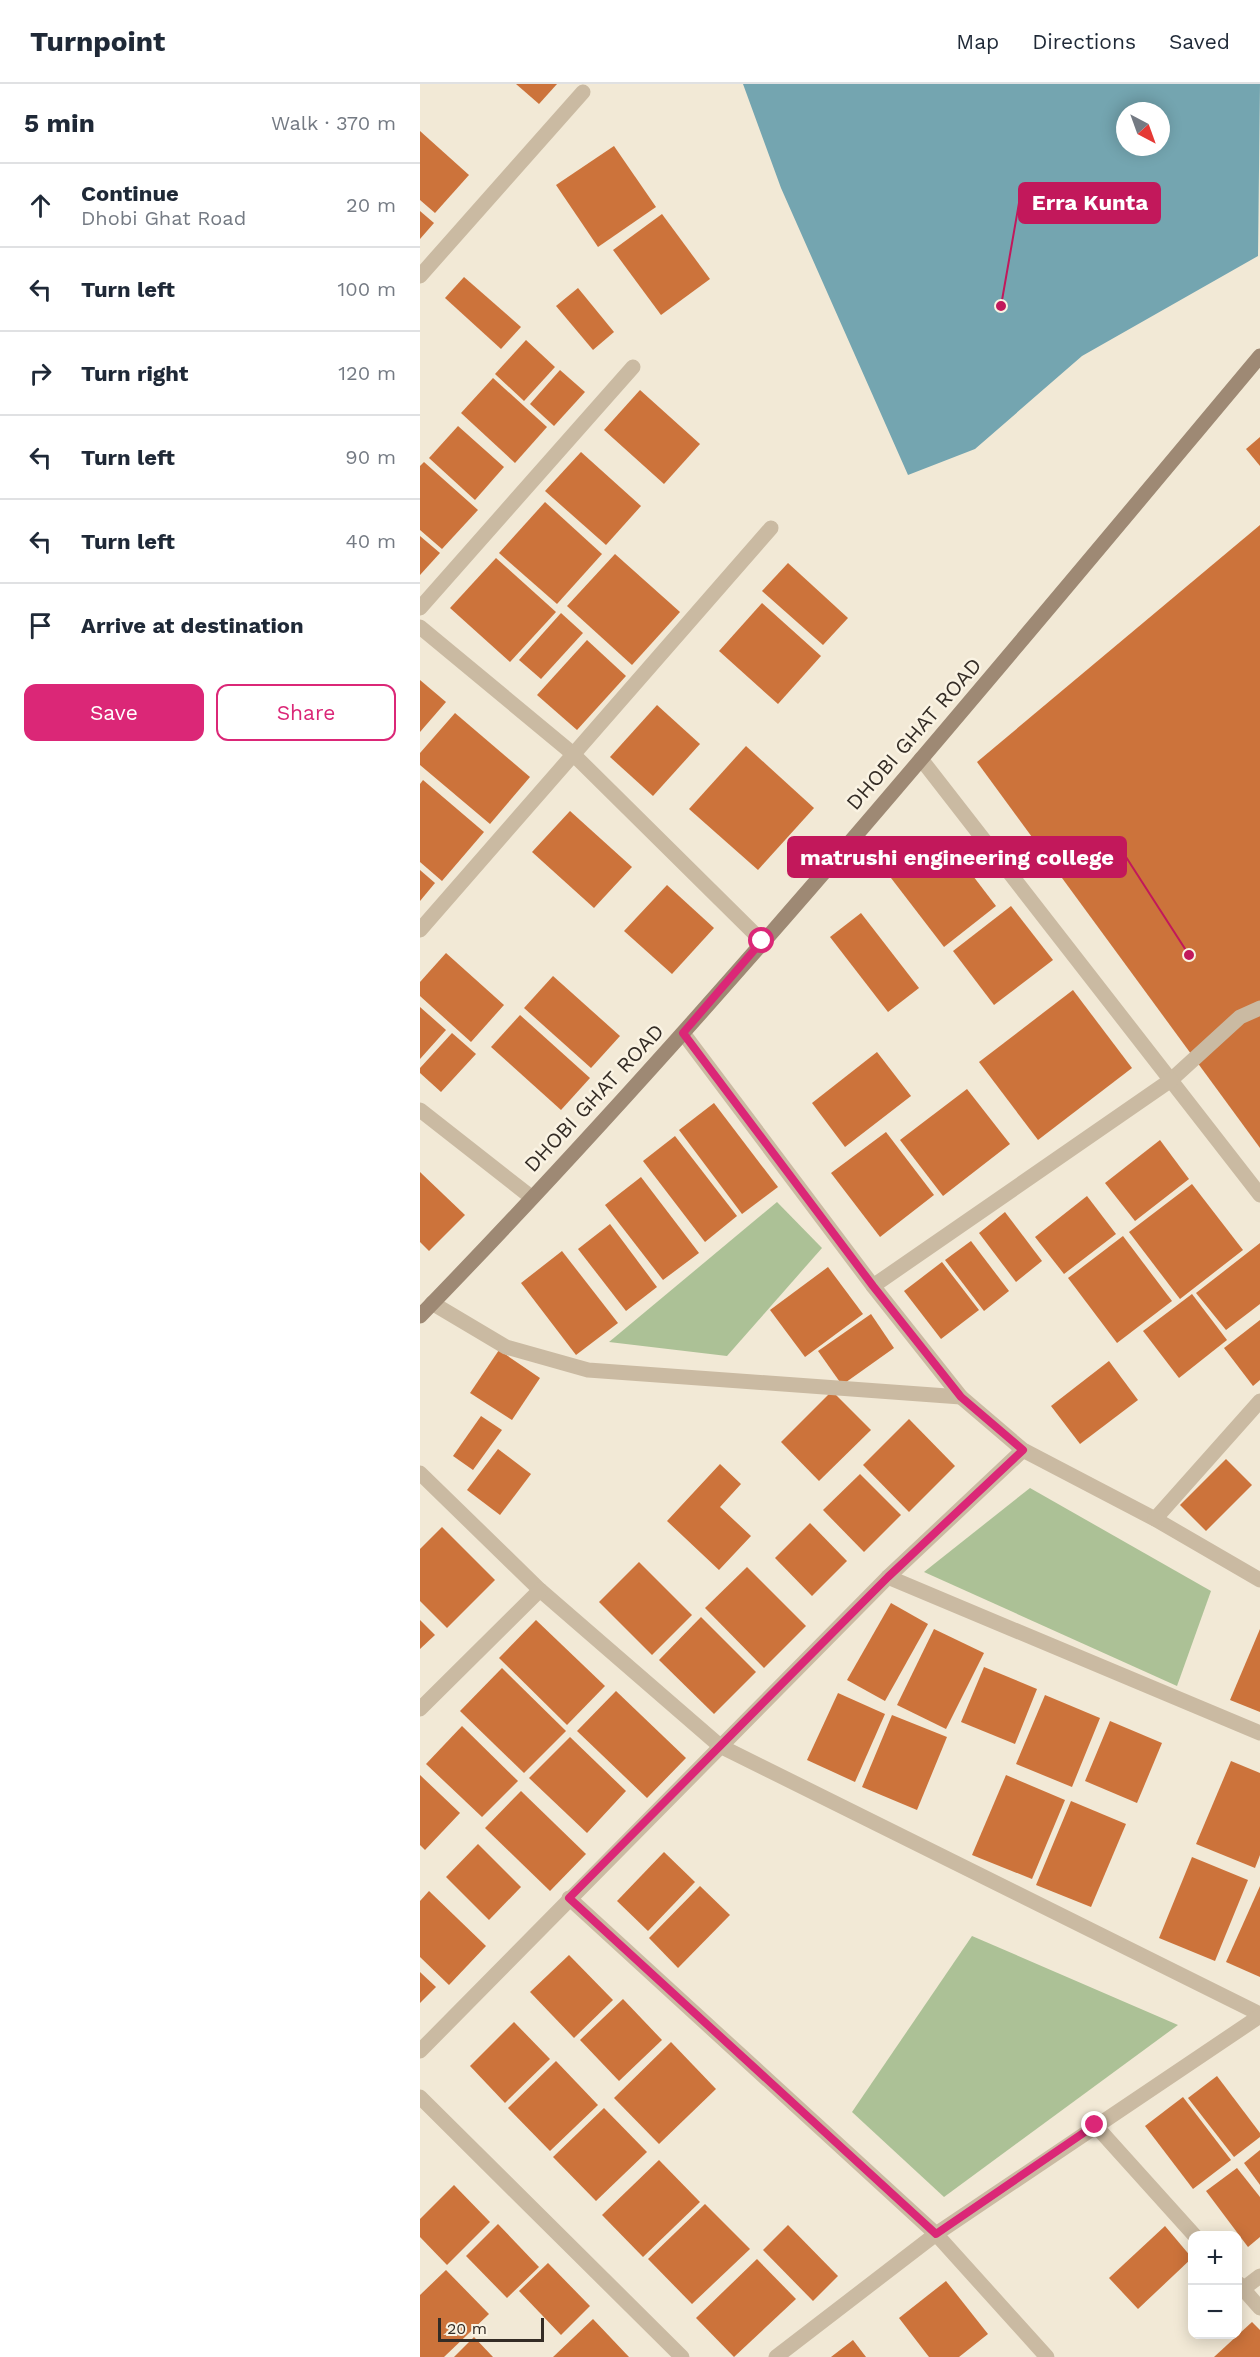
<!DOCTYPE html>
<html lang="en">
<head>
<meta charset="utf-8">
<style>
  body { margin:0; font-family:"Work Sans",sans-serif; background:#f2f2f3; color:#1f2937 }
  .controls { position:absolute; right:18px; bottom:18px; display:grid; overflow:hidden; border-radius:12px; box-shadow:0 3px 15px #0003 }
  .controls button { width:54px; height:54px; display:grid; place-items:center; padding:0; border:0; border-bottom:2px solid #e0e1e3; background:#fff; color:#1f2937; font:30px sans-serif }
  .compass { position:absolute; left:696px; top:18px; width:54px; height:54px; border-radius:50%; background:#fff; box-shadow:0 3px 15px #0003; rotate:139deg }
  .scale { position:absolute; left:18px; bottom:15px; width:106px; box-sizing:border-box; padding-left:6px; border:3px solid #342c25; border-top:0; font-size:16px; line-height:21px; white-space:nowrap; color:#342c25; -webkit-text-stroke:4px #faf3e3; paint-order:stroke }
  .stop { position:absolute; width:18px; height:18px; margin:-14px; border:4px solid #db2777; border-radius:50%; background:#fff }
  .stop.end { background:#db2777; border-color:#fff; box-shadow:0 2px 6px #0008 }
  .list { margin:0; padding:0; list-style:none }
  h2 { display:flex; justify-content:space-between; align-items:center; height:78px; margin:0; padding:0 24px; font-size:26px }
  h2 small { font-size:20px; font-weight:400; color:#747a83 }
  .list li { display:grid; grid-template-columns:39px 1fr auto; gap:18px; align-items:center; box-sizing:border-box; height:84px; padding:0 24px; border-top:2px solid #e0e1e3 }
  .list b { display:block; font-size:22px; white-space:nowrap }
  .list p { margin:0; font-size:20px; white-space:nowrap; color:#747a83 }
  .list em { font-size:20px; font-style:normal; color:#747a83 }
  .actions { display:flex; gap:12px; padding:18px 24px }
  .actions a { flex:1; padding:14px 0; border:2px solid #db2777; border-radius:12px; text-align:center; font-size:21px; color:#db2777 }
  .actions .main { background:#db2777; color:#fff }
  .icon { flex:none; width:33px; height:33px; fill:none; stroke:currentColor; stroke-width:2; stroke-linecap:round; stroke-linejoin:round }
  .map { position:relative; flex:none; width:840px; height:2273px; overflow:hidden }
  header { display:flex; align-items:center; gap:36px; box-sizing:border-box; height:84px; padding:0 30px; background:#fff; border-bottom:2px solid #e0e1e3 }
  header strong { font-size:28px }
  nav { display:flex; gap:33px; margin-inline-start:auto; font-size:21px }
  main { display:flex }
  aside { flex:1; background:#fff }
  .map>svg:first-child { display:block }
  .green { fill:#acc196 }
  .water { fill:#74a5b0; fill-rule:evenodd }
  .building { fill:#cc733b }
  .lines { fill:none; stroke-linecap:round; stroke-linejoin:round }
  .service { stroke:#cabaa2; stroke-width:15 }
  .minor { stroke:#cabaa2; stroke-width:15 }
  .secondary { stroke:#9e8974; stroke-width:15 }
  .route { stroke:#db2777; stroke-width:8 }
  .labels { text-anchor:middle; stroke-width:5; stroke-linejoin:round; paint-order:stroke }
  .street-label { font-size:21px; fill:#342c25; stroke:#faf3e3 }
  .leader { fill:none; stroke:#c2185b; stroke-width:2 }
  .callout-dot { fill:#c2185b; stroke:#faf3e3; stroke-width:2 }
  .callout { fill:#c2185b; stroke:#c2185b; stroke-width:2 }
  .callout-label { font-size:22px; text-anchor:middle; font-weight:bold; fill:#fff }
</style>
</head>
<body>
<header>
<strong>Turnpoint</strong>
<nav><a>Map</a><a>Directions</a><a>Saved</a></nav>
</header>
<main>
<aside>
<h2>5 min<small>Walk · 370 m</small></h2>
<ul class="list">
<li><svg class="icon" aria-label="ahead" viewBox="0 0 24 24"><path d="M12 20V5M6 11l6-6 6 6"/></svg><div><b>Continue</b><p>Dhobi Ghat Road</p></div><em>20 m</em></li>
<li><svg class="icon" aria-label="left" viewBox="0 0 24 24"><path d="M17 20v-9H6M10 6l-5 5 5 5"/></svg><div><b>Turn left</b></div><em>100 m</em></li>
<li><svg class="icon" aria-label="right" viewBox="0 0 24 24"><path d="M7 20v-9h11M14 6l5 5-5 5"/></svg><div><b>Turn right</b></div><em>120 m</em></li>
<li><svg class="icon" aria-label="left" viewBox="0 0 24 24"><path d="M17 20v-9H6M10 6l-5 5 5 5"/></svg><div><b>Turn left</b></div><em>90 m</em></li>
<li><svg class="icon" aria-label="left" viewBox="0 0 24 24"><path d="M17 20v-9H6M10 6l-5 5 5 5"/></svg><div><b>Turn left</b></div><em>40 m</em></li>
<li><svg class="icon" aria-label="arrive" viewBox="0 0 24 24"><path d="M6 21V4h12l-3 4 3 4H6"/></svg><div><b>Arrive at destination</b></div></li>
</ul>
<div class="actions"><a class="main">Save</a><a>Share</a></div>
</aside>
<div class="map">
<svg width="840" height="2273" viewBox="0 0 840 2273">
  <rect width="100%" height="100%" fill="#f2e9d6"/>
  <!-- green -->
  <g class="green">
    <path d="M 357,1118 L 402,1164 L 307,1272 L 189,1258 Z"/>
    <path d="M 610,1404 L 791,1507 L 757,1602 L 504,1488 Z"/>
    <path d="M 552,1852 L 758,1941 L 524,2113 L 432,2028 Z"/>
  </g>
  <!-- water -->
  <path class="water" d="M 323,0 L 840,0 L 838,172 L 662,272 L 555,365 L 488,391 L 361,104 ZM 705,27 L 741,27 L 741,63 L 705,63 Z"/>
  <!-- building -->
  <g class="building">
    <path d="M 96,0 L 137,0 L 119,20 Z"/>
    <path d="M 0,47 L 49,91 L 15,129 L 0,116 Z"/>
    <path d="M 194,62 L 236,123 L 178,163 L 136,101 Z"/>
    <path d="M 0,127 L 14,139 L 0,155 Z"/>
    <path d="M 242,130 L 290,195 L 241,231 L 193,166 Z"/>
    <path d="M 44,193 L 101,243 L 81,265 L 25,214 Z"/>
    <path d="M 158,204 L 194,248 L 173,266 L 136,222 Z"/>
    <path d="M 106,256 L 135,283 L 104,317 L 75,290 Z"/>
    <path d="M 140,286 L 165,308 L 134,342 L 110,320 Z"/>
    <path d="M 73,294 L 127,343 L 95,379 L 41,329 Z"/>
    <path d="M 220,306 L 280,360 L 244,400 L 184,346 Z"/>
    <path d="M 38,342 L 84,383 L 55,416 L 9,374 Z"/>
    <path d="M 840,353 L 840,382 L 826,365 Z"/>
    <path d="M 161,368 L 221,422 L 186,461 L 125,407 Z"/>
    <path d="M 4,378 L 58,426 L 22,465 L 0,446 L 0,382 Z"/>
    <path d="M 125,418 L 182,470 L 137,520 L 79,469 Z"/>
    <path d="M 840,441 L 840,1064 L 557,678 Z"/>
    <path d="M 0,452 L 20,469 L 0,491 Z"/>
    <path d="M 195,470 L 260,528 L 212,581 L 147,522 Z"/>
    <path d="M 76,474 L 136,528 L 90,578 L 30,524 Z"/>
    <path d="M 368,479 L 428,534 L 403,561 L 342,507 Z"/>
    <path d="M 342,519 L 401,572 L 358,620 L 299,567 Z"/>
    <path d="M 141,529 L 163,549 L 121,595 L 99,576 Z"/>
    <path d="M 167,556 L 206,592 L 157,646 L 117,611 Z"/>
    <path d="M 0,596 L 26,618 L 0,648 Z"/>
    <path d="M 237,621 L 280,660 L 233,712 L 190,673 Z"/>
    <path d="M 35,629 L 110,693 L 70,740 L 0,681 L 0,669 Z"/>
    <path d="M 326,662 L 394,724 L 338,786 L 269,725 Z"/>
    <path d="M 3,696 L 64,748 L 22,797 L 0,778 L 0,700 Z"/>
    <path d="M 150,727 L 212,783 L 174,824 L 112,768 Z"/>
    <path d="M 524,754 L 576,822 L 524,863 L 471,794 Z"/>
    <path d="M 0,786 L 15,799 L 0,817 Z"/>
    <path d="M 247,801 L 294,844 L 252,890 L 204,847 Z"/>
    <path d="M 591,822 L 633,876 L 574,921 L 533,867 Z"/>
    <path d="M 441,829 L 499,904 L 468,928 L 410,853 Z"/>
    <path d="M 26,869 L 84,921 L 51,958 L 0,912 L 0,898 Z"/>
    <path d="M 133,892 L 200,952 L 171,984 L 104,924 Z"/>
    <path d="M 653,906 L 712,984 L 618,1056 L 559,978 Z"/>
    <path d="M 0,923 L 26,946 L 0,975 Z"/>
    <path d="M 100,931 L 170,994 L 141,1026 L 71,963 Z"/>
    <path d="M 32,949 L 56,970 L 21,1008 L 0,989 L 0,984 Z"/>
    <path d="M 457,968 L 491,1012 L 425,1063 L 392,1019 Z"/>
    <path d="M 547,1005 L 590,1060 L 523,1112 L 480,1056 Z"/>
    <path d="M 294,1019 L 358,1103 L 322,1130 L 259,1046 Z"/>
    <path d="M 466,1048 L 514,1111 L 460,1153 L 411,1089 Z"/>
    <path d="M 255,1052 L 317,1132 L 285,1158 L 223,1077 Z"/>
    <path d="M 740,1056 L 769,1095 L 715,1137 L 685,1099 Z"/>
    <path d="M 0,1088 L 45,1131 L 9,1167 L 0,1158 Z"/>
    <path d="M 221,1093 L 279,1169 L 243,1196 L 185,1121 Z"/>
    <path d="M 772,1100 L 823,1166 L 760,1215 L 709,1148 Z"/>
    <path d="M 667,1112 L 696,1150 L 644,1190 L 615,1153 Z"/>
    <path d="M 585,1128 L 622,1177 L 596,1198 L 559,1149 Z"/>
    <path d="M 190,1140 L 237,1203 L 206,1227 L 158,1165 Z"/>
    <path d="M 703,1152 L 752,1217 L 697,1259 L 648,1194 Z"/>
    <path d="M 551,1157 L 589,1207 L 564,1227 L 525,1176 Z"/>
    <path d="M 840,1159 L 840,1220 L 806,1246 L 776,1209 Z"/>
    <path d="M 142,1167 L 198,1239 L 156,1271 L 101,1199 Z"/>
    <path d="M 522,1178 L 559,1226 L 521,1255 L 484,1207 Z"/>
    <path d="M 408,1183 L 443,1230 L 385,1273 L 350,1226 Z"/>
    <path d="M 772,1210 L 807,1256 L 759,1294 L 723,1247 Z"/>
    <path d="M 451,1230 L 474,1264 L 422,1301 L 398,1267 Z"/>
    <path d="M 840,1236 L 840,1296 L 833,1302 L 804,1264 Z"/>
    <path d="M 79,1266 L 120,1294 L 92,1336 L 50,1309 Z"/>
    <path d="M 689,1277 L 718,1316 L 660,1360 L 631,1322 Z"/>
    <path d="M 412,1307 L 451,1346 L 399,1397 L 361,1358 Z"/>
    <path d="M 61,1332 L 82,1346 L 53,1386 L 33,1372 Z"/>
    <path d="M 489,1335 L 535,1382 L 489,1428 L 443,1381 Z"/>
    <path d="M 78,1365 L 111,1390 L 80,1431 L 47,1406 Z"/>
    <path d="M 806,1375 L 832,1401 L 786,1447 L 760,1421 Z"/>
    <path d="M 300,1380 L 321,1400 L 300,1423 L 331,1452 L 299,1486 L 247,1437 Z"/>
    <path d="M 440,1390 L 481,1431 L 444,1468 L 403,1426 Z"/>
    <path d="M 390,1439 L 427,1477 L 392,1512 L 355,1474 Z"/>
    <path d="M 22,1443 L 75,1496 L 27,1544 L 0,1517 L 0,1465 Z"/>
    <path d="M 219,1478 L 272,1531 L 232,1571 L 179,1518 Z"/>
    <path d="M 327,1483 L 386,1542 L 344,1584 L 285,1524 Z"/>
    <path d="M 471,1519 L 508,1540 L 465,1617 L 427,1596 Z"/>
    <path d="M 281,1533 L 336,1588 L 294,1630 L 239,1576 Z"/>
    <path d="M 0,1536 L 15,1551 L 0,1565 Z"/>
    <path d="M 116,1536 L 185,1602 L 147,1641 L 79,1574 Z"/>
    <path d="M 514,1545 L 564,1569 L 526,1645 L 477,1621 Z"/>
    <path d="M 840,1545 L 840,1628 L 810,1616 Z"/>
    <path d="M 564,1583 L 617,1605 L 595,1660 L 541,1638 Z"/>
    <path d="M 82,1584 L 146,1647 L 104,1689 L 40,1627 Z"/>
    <path d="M 196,1607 L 266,1674 L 227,1714 L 157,1647 Z"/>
    <path d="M 418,1609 L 465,1630 L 435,1698 L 387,1676 Z"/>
    <path d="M 625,1611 L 680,1634 L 652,1703 L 596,1680 Z"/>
    <path d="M 472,1631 L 527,1653 L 497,1726 L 442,1703 Z"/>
    <path d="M 690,1637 L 742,1659 L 717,1719 L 665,1697 Z"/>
    <path d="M 42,1642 L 98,1697 L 62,1733 L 6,1680 Z"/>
    <path d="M 150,1653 L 206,1707 L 167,1749 L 109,1694 Z"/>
    <path d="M 811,1677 L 840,1689 L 840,1771 L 835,1784 L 776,1760 Z"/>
    <path d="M 0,1691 L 40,1729 L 5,1766 L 0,1761 Z"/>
    <path d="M 586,1691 L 645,1716 L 612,1795 L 552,1771 Z"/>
    <path d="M 101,1707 L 166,1770 L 130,1807 L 65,1744 Z"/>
    <path d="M 651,1717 L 706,1740 L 671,1823 L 616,1801 Z"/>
    <path d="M 58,1760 L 101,1803 L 69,1836 L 26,1793 Z"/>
    <path d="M 244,1768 L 275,1798 L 228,1847 L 197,1817 Z"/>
    <path d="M 772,1773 L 828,1796 L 795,1877 L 739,1854 Z"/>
    <path d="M 280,1802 L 310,1831 L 258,1884 L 229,1854 Z"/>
    <path d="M 840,1802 L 840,1893 L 806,1878 Z"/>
    <path d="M 9,1807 L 66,1862 L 29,1901 L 0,1873 L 0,1817 Z"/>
    <path d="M 149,1871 L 193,1916 L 154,1954 L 110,1908 Z"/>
    <path d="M 0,1888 L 16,1903 L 0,1919 Z"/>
    <path d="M 203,1915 L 242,1956 L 199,1997 L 160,1956 Z"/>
    <path d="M 94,1938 L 130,1975 L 85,2019 L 50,1982 Z"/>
    <path d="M 251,1958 L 296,2005 L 239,2060 L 194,2014 Z"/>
    <path d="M 136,1977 L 178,2021 L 130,2067 L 88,2024 Z"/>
    <path d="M 797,1992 L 840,2049 L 840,2053 L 814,2073 L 768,2014 Z"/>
    <path d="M 763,2013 L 811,2076 L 773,2105 L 725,2042 Z"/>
    <path d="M 184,2024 L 227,2068 L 176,2117 L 133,2073 Z"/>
    <path d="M 840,2066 L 840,2101 L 824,2079 Z"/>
    <path d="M 239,2076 L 280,2118 L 223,2173 L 182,2131 Z"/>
    <path d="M 817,2084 L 840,2113 L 840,2153 L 828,2163 L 786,2107 Z"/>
    <path d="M 34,2101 L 70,2138 L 27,2181 L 0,2153 L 0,2135 Z"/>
    <path d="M 285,2120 L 330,2165 L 272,2220 L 228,2175 Z"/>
    <path d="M 78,2140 L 119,2183 L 87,2214 L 46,2172 Z"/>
    <path d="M 368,2141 L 418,2192 L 393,2217 L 343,2166 Z"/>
    <path d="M 745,2142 L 772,2174 L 718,2225 L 689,2194 Z"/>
    <path d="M 337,2175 L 376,2215 L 314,2273 L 276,2234 Z"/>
    <path d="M 128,2179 L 170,2222 L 141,2251 L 99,2207 Z"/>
    <path d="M 26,2186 L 69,2230 L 24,2273 L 0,2273 L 0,2211 Z"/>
    <path d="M 526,2197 L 568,2250 L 539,2273 L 509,2273 L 479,2234 Z"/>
    <path d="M 173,2235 L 209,2273 L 133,2273 Z"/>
    <path d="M 832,2238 L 840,2246 L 840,2273 L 794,2273 Z"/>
    <path d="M 54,2253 L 73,2273 L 34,2273 Z"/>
    <path d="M 433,2256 L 446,2273 L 411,2273 Z"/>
  </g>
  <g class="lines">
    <!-- service -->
    <path class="service" d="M 751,996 L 820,933 L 840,924"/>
    <!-- minor -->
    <g class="minor">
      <path d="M 0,192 L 163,8"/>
      <path d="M 0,524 L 213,283"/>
      <path d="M 0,543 L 152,669 L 342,857"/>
      <path d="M 501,675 L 840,1111"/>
      <path d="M 0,846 L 351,444"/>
      <path d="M 263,949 L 453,1202 L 541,1313 L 603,1366 L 735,1435 L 840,1496"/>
      <path d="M 0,1026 L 111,1113"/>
      <path d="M 453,1202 L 751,996"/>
      <path d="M 12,1219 L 86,1263 L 168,1286 L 541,1313"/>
      <path d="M 0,1389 L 120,1506 L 300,1662 L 840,1930"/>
      <path d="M 735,1435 L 840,1317"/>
      <path d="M 468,1493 L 840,1649"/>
      <path d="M 0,1625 L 120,1506"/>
      <path d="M 149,1814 L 516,2150 L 627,2273"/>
      <path d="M 0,1967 L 468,1493 L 603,1366"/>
      <path d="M 0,2013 L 262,2273"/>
      <path d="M 675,2041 L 775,2152"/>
      <path d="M 818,2199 L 840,2224"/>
      <path d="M 823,2205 L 840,2192"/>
      <path d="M 356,2273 L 516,2150 L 840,1932"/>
    </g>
    <!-- secondary -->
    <path class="secondary" d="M 0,1232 C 296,927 567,598 840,272"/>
  </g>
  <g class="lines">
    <!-- route -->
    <path class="route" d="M 342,857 L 263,949 L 453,1202 L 541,1313 L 603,1366 L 468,1493 L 149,1814 L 516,2150 L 675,2041"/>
  </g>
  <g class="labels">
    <!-- street labels -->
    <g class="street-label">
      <text transform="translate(494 650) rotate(-49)" y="7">DHOBI GHAT ROAD</text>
      <text transform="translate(174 1014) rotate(-47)" y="7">DHOBI GHAT ROAD</text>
    </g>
  </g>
  <!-- callouts -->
  <path class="leader" d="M581 222L599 119M769 871L706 773"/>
  <g class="callout-dot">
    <circle cx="581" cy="222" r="6"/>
    <circle cx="769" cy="871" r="6"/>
  </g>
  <g class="callout">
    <rect x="599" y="99" width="141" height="40" rx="6"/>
    <rect x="368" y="753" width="338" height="40" rx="6"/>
  </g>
  <g class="callout-label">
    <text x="670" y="126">Erra Kunta</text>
    <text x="537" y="781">matrushi engineering college</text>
  </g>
</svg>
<div class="controls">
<button>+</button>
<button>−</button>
</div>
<svg class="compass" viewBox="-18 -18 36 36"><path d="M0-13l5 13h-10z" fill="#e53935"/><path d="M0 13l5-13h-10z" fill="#747a83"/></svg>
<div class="scale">20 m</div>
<div class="stop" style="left:342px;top:857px"></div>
<div class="stop end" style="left:675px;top:2041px"></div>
</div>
</main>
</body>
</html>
